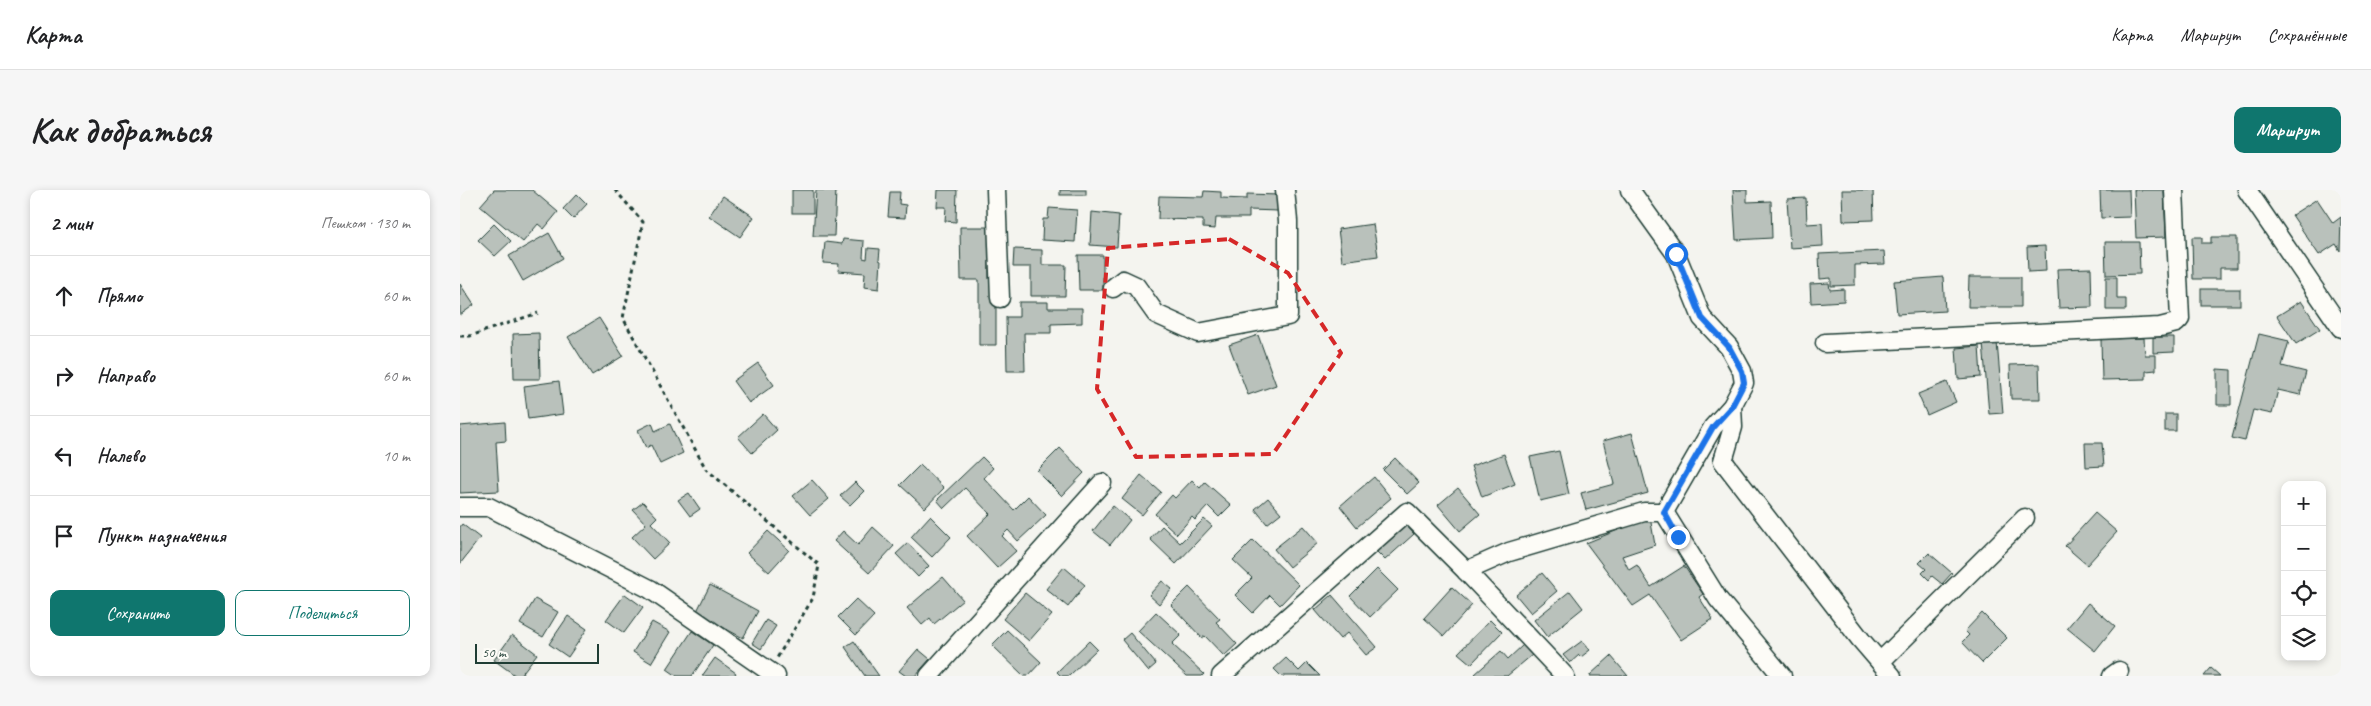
<!DOCTYPE html>
<html lang="ru">
<head>
<meta charset="utf-8">
<style>
  body { margin:0; font-family:Caveat,sans-serif; background:#f6f6f6; color:#202124 }
  .controls { position:absolute; right:15px; bottom:15px; display:grid; overflow:hidden; border-radius:10px; box-shadow:0 2px 8px #0003 }
  .controls button { width:45px; height:45px; display:grid; place-items:center; padding:0; border:0; border-bottom:1px solid #e0e0e0; background:#fff; color:#202124; font:25px sans-serif }
  .scale { position:absolute; left:15px; bottom:12px; width:124px; box-sizing:border-box; padding-left:5px; border:2px solid #1f3d34; border-top:0; font-size:14px; line-height:18px; white-space:nowrap; color:#1f3d34; -webkit-text-stroke:4px #fdfcf7; paint-order:stroke }
  .stop { position:absolute; width:15px; height:15px; margin:-11px; border:4px solid #1a73e8; border-radius:50%; background:#fff }
  .stop.end { background:#1a73e8; border-color:#fff; box-shadow:0 1px 5px #0008 }
  .list { margin:0; padding:0; list-style:none }
  h2 { display:flex; justify-content:space-between; align-items:center; height:65px; margin:0; padding:0 20px; font-size:21px }
  h2 small { font-size:16px; font-weight:400; color:#757577 }
  .list li { display:grid; grid-template-columns:32px 1fr auto; gap:15px; align-items:center; box-sizing:border-box; height:80px; padding:0 20px; border-top:1px solid #e0e0e0 }
  .list b { display:block; font-size:19px; white-space:nowrap }
  .list em { font-size:16px; font-style:normal; color:#757577 }
  .actions { display:flex; gap:10px; padding:15px 20px }
  .actions a { flex:1; padding:11px 0; border:1px solid #0f766e; border-radius:10px; text-align:center; font-size:18px; color:#0f766e }
  .actions .main { background:#0f766e; color:#fff }
  .icon { flex:none; width:28px; height:28px; fill:none; stroke:currentColor; stroke-width:2; stroke-linecap:round; stroke-linejoin:round }
  .map { position:relative; flex:none; width:1881px; height:486px; overflow:hidden; border-radius:10px }
  header { display:flex; align-items:center; gap:30px; box-sizing:border-box; height:70px; padding:0 25px; background:#fff; border-bottom:1px solid #e0e0e0 }
  header strong { font-size:24px }
  nav { display:flex; gap:28px; margin-inline-start:auto; font-size:18px }
  .intro { display:flex; align-items:center; justify-content:space-between; box-sizing:border-box; height:120px; padding:0 30px }
  h1 { margin:0; font-size:35px }
  .button { padding:12px 22px; border-radius:10px; background:#0f766e; color:#fff; font-size:18px; font-weight:700 }
  main { display:flex; gap:30px; padding:0 30px }
  aside { flex:1; background:#fff; border-radius:10px; box-shadow:0 2px 8px #0003 }
  .map>svg:first-child { display:block }
  .building { fill:#b9c1bb; stroke:#1f3d34 }
  .lines { fill:none; stroke-linecap:round; stroke-linejoin:round }
  .street-casing { stroke:#1f3d34; stroke-width:21 }
  .path { stroke:#1f3d34; stroke-width:3; stroke-dasharray:4 4; stroke-linecap:butt }
  .street { stroke:#fdfcf7; stroke-width:18 }
  .route { stroke:#1a73e8; stroke-width:6 }
  .marked { fill:none; stroke:#d62828; stroke-width:4; stroke-dasharray:10 6; stroke-linejoin:round }
</style>
</head>
<body>
<header>
<strong>Карта</strong>
<nav><a>Карта</a><a>Маршрут</a><a>Сохранённые</a></nav>
</header>
<div class="intro"><h1>Как добраться</h1><a class="button">Маршрут</a></div>
<main>
<aside>
<h2>2 мин<small>Пешком · 130 m</small></h2>
<ul class="list">
<li><svg class="icon" aria-label="ahead" viewBox="0 0 24 24"><path d="M12 20V5M6 11l6-6 6 6"/></svg><div><b>Прямо</b></div><em>60 m</em></li>
<li><svg class="icon" aria-label="right" viewBox="0 0 24 24"><path d="M7 20v-9h11M14 6l5 5-5 5"/></svg><div><b>Направо</b></div><em>60 m</em></li>
<li><svg class="icon" aria-label="left" viewBox="0 0 24 24"><path d="M17 20v-9H6M10 6l-5 5 5 5"/></svg><div><b>Налево</b></div><em>10 m</em></li>
<li><svg class="icon" aria-label="arrive" viewBox="0 0 24 24"><path d="M6 21V4h12l-3 4 3 4H6"/></svg><div><b>Пункт назначения</b></div></li>
</ul>
<div class="actions"><a class="main">Сохранить</a><a>Поделиться</a></div>
</aside>
<div class="map">
<svg width="1881" height="486" viewBox="0 0 1881 486">
  <rect width="100%" height="100%" fill="#f4f4ef"/>
  <filter id="ink" filterUnits="userSpaceOnUse"><feTurbulence type="fractalNoise" baseFrequency=".02" numOctaves="2"/><feDisplacementMap in="SourceGraphic" scale="10" xChannelSelector="R" yChannelSelector="G"/><feConvolveMatrix kernelMatrix="1 2 1 2 8 2 1 2 1" color-interpolation-filters="sRGB"/></filter>
  <g filter="url(#ink)">
    <!-- building -->
    <g class="building">
      <path d="M 34,0 L 72,0 L 98,22 L 84,39 L 78,34 L 63,52 L 20,16 Z"/>
      <rect x="332" y="0" width="21" height="23"/>
      <path d="M 356,0 L 376,0 L 374,46 L 353,46 Z"/>
      <path d="M 478,0 L 497,0 L 496,32 L 485,31 L 486,17 L 477,17 Z"/>
      <rect x="600" y="0" width="26" height="5"/>
      <path d="M 1273,0 L 1287,0 L 1287,12 L 1311,11 L 1312,48 L 1276,50 Z"/>
      <path d="M 1382,0 L 1413,0 L 1414,30 L 1383,31 Z"/>
      <path d="M 1640,0 L 1669,0 L 1670,27 L 1641,28 Z"/>
      <path d="M 1674,0 L 1704,0 L 1706,47 L 1676,48 Z"/>
      <path d="M 744,1 L 761,2 L 761,8 L 787,9 L 787,4 L 819,5 L 818,21 L 789,20 L 789,28 L 756,28 L 755,39 L 743,38 L 743,30 L 698,29 L 699,6 L 743,7 Z"/>
      <path d="M 430,2 L 440,2 L 439,14 L 446,15 L 445,28 L 428,27 Z"/>
      <path d="M 117,4 L 127,14 L 113,29 L 103,19 Z"/>
      <path d="M 263,6 L 294,27 L 280,47 L 249,26 Z"/>
      <path d="M 1346,8 L 1347,34 L 1362,33 L 1363,56 L 1330,58 L 1327,9 Z"/>
      <path d="M 1857,9 L 1873,33 L 1881,27 L 1880,61 L 1876,54 L 1859,65 L 1832,25 Z"/>
      <path d="M 589,18 L 617,20 L 615,52 L 582,50 L 583,29 L 588,29 Z"/>
      <path d="M 632,22 L 659,25 L 657,57 L 630,55 Z"/>
      <path d="M 34,34 L 51,51 L 35,66 L 18,50 Z"/>
      <path d="M 913,34 L 918,66 L 882,71 L 878,39 Z"/>
      <path d="M 500,37 L 534,37 L 534,73 L 529,73 L 529,89 L 536,89 L 536,155 L 519,155 L 519,90 L 501,90 Z"/>
      <path d="M 89,43 L 103,68 L 63,91 L 49,66 Z"/>
      <path d="M 1732,47 L 1742,47 L 1742,53 L 1751,53 L 1751,47 L 1777,47 L 1777,78 L 1760,78 L 1760,89 L 1733,89 Z"/>
      <path d="M 383,49 L 404,51 L 403,68 L 407,69 L 408,58 L 420,59 L 419,70 L 421,71 L 419,99 L 404,97 L 405,83 L 378,81 L 379,74 L 363,73 L 365,52 L 382,54 Z"/>
      <path d="M 1645,52 L 1679,52 L 1680,84 L 1646,85 Z"/>
      <path d="M 1585,56 L 1586,81 L 1568,82 L 1567,57 Z"/>
      <path d="M 554,59 L 582,60 L 582,75 L 606,75 L 605,106 L 571,106 L 571,77 L 553,77 Z"/>
      <path d="M 1424,61 L 1425,74 L 1395,75 L 1395,95 L 1371,96 L 1371,88 L 1360,89 L 1359,64 Z"/>
      <path d="M 618,65 L 643,65 L 643,100 L 619,100 Z"/>
      <path d="M 1631,78 L 1632,117 L 1599,118 L 1597,79 Z"/>
      <path d="M 1483,87 L 1485,121 L 1437,124 L 1434,91 Z"/>
      <path d="M 1509,87 L 1561,87 L 1561,117 L 1508,117 Z"/>
      <path d="M 1646,87 L 1657,87 L 1657,109 L 1666,109 L 1666,120 L 1646,120 Z"/>
      <path d="M 1369,93 L 1370,100 L 1384,99 L 1384,111 L 1351,113 L 1350,94 Z"/>
      <path d="M 0,94 L 14,115 L 0,125 Z"/>
      <rect x="1741" y="99" width="39" height="16"/>
      <path d="M 1841,111 L 1860,139 L 1836,154 L 1817,126 Z"/>
      <path d="M 559,112 L 588,112 L 588,118 L 622,118 L 622,133 L 591,134 L 591,143 L 564,143 L 565,181 L 547,181 L 546,127 L 559,127 Z"/>
      <path d="M 139,128 L 163,166 L 132,185 L 108,147 Z"/>
      <path d="M 79,143 L 80,189 L 54,189 L 53,144 Z"/>
      <path d="M 1799,144 L 1829,151 L 1822,176 L 1846,182 L 1840,205 L 1818,200 L 1812,224 L 1793,220 L 1785,251 L 1772,248 Z"/>
      <path d="M 798,145 L 816,195 L 788,205 L 769,155 Z"/>
      <path d="M 1693,147 L 1714,147 L 1714,162 L 1693,163 Z"/>
      <path d="M 1684,148 L 1685,165 L 1696,165 L 1696,180 L 1686,181 L 1686,189 L 1642,190 L 1641,149 Z"/>
      <path d="M 1537,152 L 1543,223 L 1529,224 L 1523,153 Z"/>
      <path d="M 1519,156 L 1521,187 L 1498,189 L 1496,158 Z"/>
      <path d="M 298,173 L 314,195 L 289,213 L 273,191 Z"/>
      <path d="M 1579,174 L 1580,209 L 1551,209 L 1550,175 Z"/>
      <path d="M 1757,179 L 1771,180 L 1771,215 L 1757,215 Z"/>
      <path d="M 99,191 L 103,224 L 68,229 L 64,196 Z"/>
      <path d="M 1487,192 L 1496,212 L 1467,225 L 1458,204 Z"/>
      <path d="M 303,224 L 317,240 L 292,263 L 278,247 Z"/>
      <rect x="1705" y="224" width="11" height="17"/>
      <path d="M 45,232 L 46,251 L 36,252 L 39,301 L 0,303 L 0,236 Z"/>
      <path d="M 192,233 L 195,241 L 210,234 L 223,263 L 200,274 L 191,255 L 186,258 L 178,240 Z"/>
      <path d="M 1172,243 L 1188,303 L 1126,320 L 1121,303 L 1154,294 L 1143,251 Z"/>
      <path d="M 1625,253 L 1642,253 L 1644,276 L 1626,277 Z"/>
      <path d="M 600,258 L 624,283 L 602,306 L 577,281 Z"/>
      <path d="M 1099,261 L 1109,304 L 1080,311 L 1070,267 Z"/>
      <path d="M 1044,264 L 1055,294 L 1022,307 L 1011,276 Z"/>
      <path d="M 522,267 L 533,278 L 524,288 L 554,320 L 568,306 L 586,325 L 558,351 L 548,340 L 542,346 L 556,361 L 537,378 L 507,346 L 530,324 L 505,298 L 484,318 L 477,310 Z"/>
      <path d="M 935,268 L 959,293 L 947,304 L 923,280 Z"/>
      <path d="M 460,275 L 484,298 L 465,318 L 440,295 Z"/>
      <path d="M 681,285 L 701,302 L 682,325 L 662,309 Z"/>
      <path d="M 914,287 L 931,308 L 897,337 L 880,316 Z"/>
      <path d="M 352,290 L 369,309 L 350,325 L 333,306 Z"/>
      <path d="M 732,290 L 740,298 L 745,292 L 771,315 L 759,327 L 748,316 L 735,330 L 732,327 L 717,344 L 695,324 L 712,305 L 715,308 Z"/>
      <path d="M 395,292 L 404,301 L 390,315 L 380,306 Z"/>
      <path d="M 998,298 L 1020,324 L 1000,341 L 978,315 Z"/>
      <path d="M 229,303 L 240,319 L 230,326 L 218,310 Z"/>
      <path d="M 808,308 L 821,323 L 807,334 L 795,319 Z"/>
      <path d="M 183,312 L 197,327 L 191,333 L 210,353 L 193,369 L 172,347 L 186,334 L 173,320 Z"/>
      <path d="M 653,316 L 670,330 L 650,355 L 633,341 Z"/>
      <path d="M 1635,323 L 1657,342 L 1627,375 L 1605,356 Z"/>
      <path d="M 470,326 L 491,347 L 472,367 L 451,347 Z"/>
      <path d="M 1190,327 L 1195,355 L 1162,366 L 1169,380 L 1177,375 L 1191,397 L 1224,376 L 1243,404 L 1239,407 L 1253,429 L 1221,450 L 1190,405 L 1173,416 L 1126,353 Z"/>
      <path d="M 744,329 L 752,336 L 716,374 L 690,349 L 702,336 L 720,353 Z"/>
      <path d="M 2,334 L 20,348 L 0,374 L 0,337 Z"/>
      <path d="M 945,334 L 954,344 L 925,370 L 916,361 Z"/>
      <path d="M 843,336 L 858,353 L 829,377 L 814,359 Z"/>
      <path d="M 413,337 L 434,356 L 409,383 L 374,351 L 383,341 L 398,355 Z"/>
      <path d="M 308,341 L 329,360 L 309,382 L 287,363 Z"/>
      <path d="M 793,350 L 839,395 L 820,415 L 810,405 L 793,423 L 775,405 L 792,388 L 773,370 Z"/>
      <path d="M 448,353 L 469,376 L 458,387 L 436,364 Z"/>
      <path d="M 1469,363 L 1492,383 L 1482,394 L 1472,386 L 1469,390 L 1462,383 L 1466,379 L 1459,373 Z"/>
      <path d="M 604,377 L 625,395 L 608,417 L 586,399 Z"/>
      <path d="M 917,379 L 938,400 L 910,427 L 890,406 Z"/>
      <path d="M 1082,383 L 1097,401 L 1071,423 L 1056,405 Z"/>
      <path d="M 483,387 L 503,410 L 474,434 L 470,428 L 462,435 L 447,418 Z"/>
      <path d="M 702,391 L 712,399 L 699,414 L 689,405 Z"/>
      <path d="M 250,395 L 298,421 L 283,448 L 236,423 Z"/>
      <path d="M 729,397 L 760,429 L 756,432 L 777,454 L 764,466 L 745,446 L 742,448 L 711,415 Z"/>
      <path d="M 992,397 L 1012,415 L 984,446 L 964,428 Z"/>
      <path d="M 1110,401 L 1123,418 L 1087,447 L 1074,430 Z"/>
      <path d="M 565,403 L 592,425 L 569,451 L 543,429 Z"/>
      <path d="M 165,404 L 183,417 L 164,443 L 146,430 Z"/>
      <path d="M 872,405 L 917,457 L 906,465 L 887,443 L 880,449 L 855,420 Z"/>
      <path d="M 75,409 L 98,422 L 83,447 L 60,434 Z"/>
      <path d="M 396,409 L 414,426 L 396,445 L 378,427 Z"/>
      <path d="M 1628,413 L 1655,436 L 1635,461 L 1607,438 Z"/>
      <path d="M 696,422 L 721,445 L 712,454 L 744,484 L 742,486 L 727,486 L 678,441 Z"/>
      <path d="M 1522,423 L 1547,448 L 1522,473 L 1502,452 L 1509,445 L 1505,441 Z"/>
      <path d="M 108,426 L 127,439 L 108,467 L 89,454 Z"/>
      <path d="M 306,430 L 316,436 L 301,459 L 292,453 Z"/>
      <path d="M 1030,430 L 1042,442 L 1011,474 L 998,463 Z"/>
      <path d="M 192,432 L 210,442 L 191,473 L 173,462 Z"/>
      <path d="M 547,440 L 581,472 L 568,486 L 564,486 L 532,455 Z"/>
      <path d="M 232,441 L 253,455 L 232,486 L 217,486 L 207,479 Z"/>
      <path d="M 670,443 L 696,474 L 688,481 L 662,450 Z"/>
      <path d="M 52,445 L 77,464 L 60,486 L 56,486 L 34,470 Z"/>
      <path d="M 394,451 L 419,486 L 405,486 L 385,457 Z"/>
      <path d="M 629,451 L 637,459 L 609,486 L 601,486 L 597,482 Z"/>
      <path d="M 1122,451 L 1130,460 L 1121,467 L 1119,465 L 1110,473 L 1103,465 Z"/>
      <path d="M 1063,455 L 1072,465 L 1047,486 L 1017,486 L 1015,484 L 1041,461 L 1048,469 Z"/>
      <path d="M 458,459 L 470,469 L 455,486 L 446,486 L 439,481 Z"/>
      <path d="M 1151,466 L 1168,486 L 1130,486 L 1130,485 Z"/>
      <path d="M 255,468 L 276,483 L 274,486 L 242,486 Z"/>
      <path d="M 826,468 L 839,481 L 847,473 L 860,486 L 821,486 L 814,479 Z"/>
      <path d="M 1751,478 L 1760,486 L 1744,486 Z"/>
    </g>
    <g class="lines">
      <!-- street casing -->
      <g class="street-casing">
        <g id="street">
          <path d="M 536,0 L 540,108"/>
          <path d="M 1170,0 L 1216,64 L 1242,128 L 1269,157 L 1282,181 L 1284,193 L 1272,216 L 1253,237 L 1204,322"/>
          <path d="M 1787,0 L 1881,138"/>
          <path d="M 653,98 L 663,90 L 676,96 L 696,124 L 738,143 L 828,126 L 828,31 L 825,0"/>
          <path d="M 1365,153 L 1700,137 L 1716,133 L 1720,129 L 1714,0"/>
          <path d="M 1272,216 L 1273,237 L 1263,271 L 1401,450 L 1432,486"/>
          <path d="M 0,317 L 29,317 L 190,399 L 316,486"/>
          <path d="M 1006,381 L 1049,362 L 1184,322 L 1204,322 L 1258,409 L 1322,486"/>
          <path d="M 1420,472 L 1565,328"/>
          <path d="M 469,486 L 642,293"/>
          <path d="M 761,486 L 947,322 L 1006,381 L 1105,486"/>
          <path d="M 1652,486 L 1659,481"/>
        </g>
      </g>
      <!-- path -->
      <g class="path">
        <path d="M 155,0 L 183,32 L 163,128 L 246,279 L 359,375 L 353,408 L 317,468"/>
        <path d="M 0,146 L 10,146 L 78,123"/>
      </g>
      <!-- street -->
      <use href="#street" class="street"/>
    </g>
  </g>
  <g class="lines" filter="url(#ink)">
    <!-- route -->
    <path class="route" d="M 1216,64 L 1242,128 L 1269,157 L 1282,181 L 1284,193 L 1272,216 L 1253,237 L 1204,322 L 1218,347"/>
  </g>
  <!-- marked area -->
  <path class="marked" d="M 769,49 L 828,83 L 881,163 L 813,264 L 676,267 L 637,199 L 648,58 Z"/>
</svg>
<div class="controls">
<button>+</button>
<button>−</button>
<button><svg class="icon" aria-label="locate" viewBox="0 0 24 24"><circle cx="12" cy="12" r="6"/><path d="M12 2v4M12 18v4M2 12h4M18 12h4"/></svg></button>
<button><svg class="icon" aria-label="layers" viewBox="0 0 24 24"><path d="M12 4l9 5-9 5-9-5zM3 14l9 5 9-5"/></svg></button>
</div>
<div class="scale">50 m</div>
<div class="stop" style="left:1216px;top:64px"></div>
<div class="stop end" style="left:1218px;top:347px"></div>
</div>
</main>
</body>
</html>
